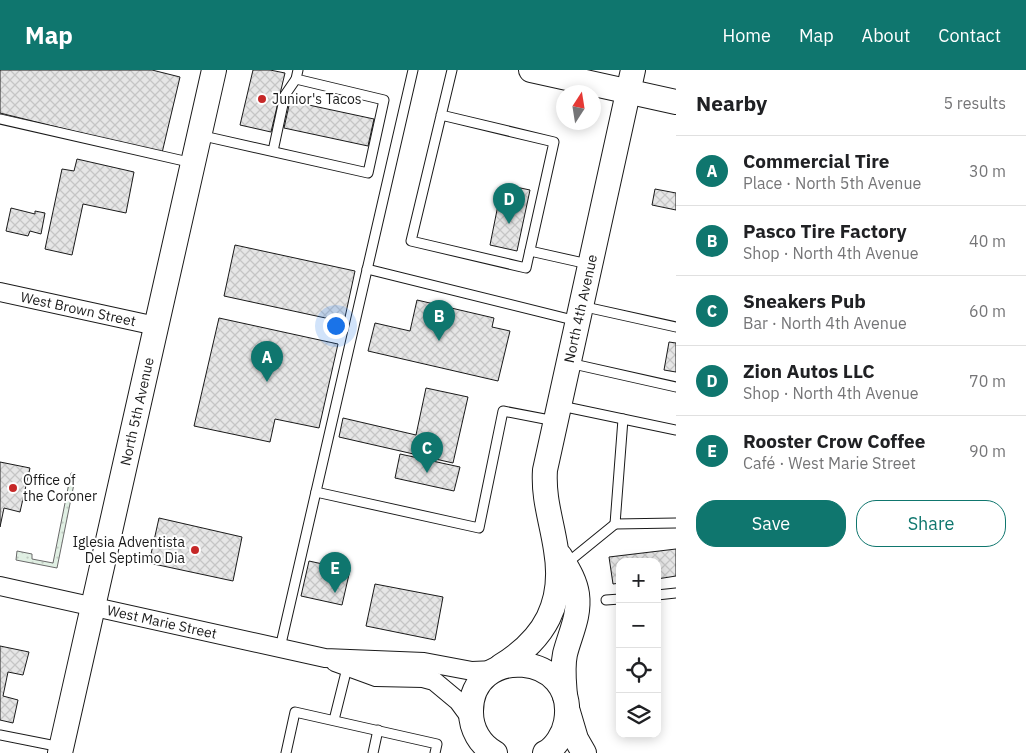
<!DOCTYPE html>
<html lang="en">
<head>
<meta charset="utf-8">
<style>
  body { margin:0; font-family:"IBM Plex Sans",sans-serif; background:#f2f2f2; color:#202124 }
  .controls { position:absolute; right:15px; bottom:15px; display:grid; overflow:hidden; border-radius:10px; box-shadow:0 2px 12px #0003 }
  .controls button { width:45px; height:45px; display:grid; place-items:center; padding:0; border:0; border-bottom:1px solid #e0e0e0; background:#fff; color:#202124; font:25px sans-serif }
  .compass { position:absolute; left:556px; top:15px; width:45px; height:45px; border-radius:50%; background:#fff; box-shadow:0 2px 12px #0003; rotate:12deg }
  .you { position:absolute; left:335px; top:255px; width:18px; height:18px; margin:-12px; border:4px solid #fff; border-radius:50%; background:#1a73e8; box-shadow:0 0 0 8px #1a73e833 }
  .badge { display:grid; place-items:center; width:32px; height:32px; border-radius:50%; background:#0f766e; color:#fff; font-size:16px; font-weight:700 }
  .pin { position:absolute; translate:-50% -41px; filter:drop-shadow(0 1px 2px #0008) }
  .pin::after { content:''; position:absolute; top:26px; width:18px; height:15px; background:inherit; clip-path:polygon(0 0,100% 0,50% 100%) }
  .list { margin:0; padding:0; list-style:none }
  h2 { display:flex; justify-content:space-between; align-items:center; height:65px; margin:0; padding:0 20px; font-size:21px }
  h2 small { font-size:16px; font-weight:400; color:#757577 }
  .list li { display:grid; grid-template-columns:32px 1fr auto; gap:15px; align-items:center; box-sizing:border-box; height:70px; padding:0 20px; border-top:1px solid #e0e0e0 }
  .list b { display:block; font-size:19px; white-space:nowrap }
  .list p { margin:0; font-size:16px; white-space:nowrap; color:#757577 }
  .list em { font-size:16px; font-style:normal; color:#757577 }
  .actions { display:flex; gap:10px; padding:15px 20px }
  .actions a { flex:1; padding:11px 0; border:1px solid #0f766e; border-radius:20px; text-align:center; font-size:18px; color:#0f766e }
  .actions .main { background:#0f766e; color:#fff }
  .icon { flex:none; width:28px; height:28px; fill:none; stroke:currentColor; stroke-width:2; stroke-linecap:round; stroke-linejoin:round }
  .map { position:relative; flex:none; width:676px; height:683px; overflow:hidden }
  header { display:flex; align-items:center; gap:30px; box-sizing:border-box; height:70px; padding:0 25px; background:#0f766e; color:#fff }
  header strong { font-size:24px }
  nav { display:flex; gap:28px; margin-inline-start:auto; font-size:18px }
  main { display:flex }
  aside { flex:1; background:#fff }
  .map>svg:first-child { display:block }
  .garden { fill:url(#garden-dots); stroke:#6a6a6a }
  .building { fill:url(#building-cross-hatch); stroke:#1a1a1a }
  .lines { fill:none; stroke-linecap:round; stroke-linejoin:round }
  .lane-casing { stroke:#1a1a1a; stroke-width:11 }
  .street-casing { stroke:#1a1a1a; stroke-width:20 }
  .secondary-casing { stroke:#1a1a1a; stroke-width:26 }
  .lane { stroke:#fff; stroke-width:9 }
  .street { stroke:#fff; stroke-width:18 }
  .secondary { stroke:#fff; stroke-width:24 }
  .poi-dot { fill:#c62828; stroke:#fff; stroke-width:2 }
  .labels { text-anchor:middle; stroke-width:4; stroke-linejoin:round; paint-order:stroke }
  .poi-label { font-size:14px; fill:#1a1a1a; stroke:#fff; text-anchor:start }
  .street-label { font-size:14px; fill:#1a1a1a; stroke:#fff }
</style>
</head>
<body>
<header>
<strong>Map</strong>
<nav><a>Home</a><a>Map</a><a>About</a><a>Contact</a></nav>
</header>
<main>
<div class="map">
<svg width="676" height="683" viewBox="0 0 676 683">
  <defs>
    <pattern id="garden-dots" width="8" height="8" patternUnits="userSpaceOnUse" patternTransform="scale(1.25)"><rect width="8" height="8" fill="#e0efe3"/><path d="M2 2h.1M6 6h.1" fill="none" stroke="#c0ccc2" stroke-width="1.8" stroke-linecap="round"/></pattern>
    <pattern id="building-cross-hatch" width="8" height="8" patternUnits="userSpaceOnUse" patternTransform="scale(1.25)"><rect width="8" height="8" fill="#e6e6e6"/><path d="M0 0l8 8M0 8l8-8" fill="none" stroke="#c5c5c5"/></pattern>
  </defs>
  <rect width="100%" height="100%" fill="#fff"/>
  <!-- garden -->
  <path class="garden" d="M 71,403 L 76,404 L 57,498 L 16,490 L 17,481 L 32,484 L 32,489 L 53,493 Z"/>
  <!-- building -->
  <g class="building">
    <path d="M 0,0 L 152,0 L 180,7 L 162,83 L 0,43 Z"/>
    <path d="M 253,0 L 270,0 L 285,3 L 271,62 L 240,55 Z"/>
    <path d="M 290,31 L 374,49 L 368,76 L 284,58 Z"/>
    <path d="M 77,89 L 134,102 L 126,143 L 83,134 L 72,185 L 45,179 L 62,99 L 74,101 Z"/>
    <path d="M 511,116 L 530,120 L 517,181 L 490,175 L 499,130 L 508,132 Z"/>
    <path d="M 655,119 L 676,123 L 676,140 L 652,135 Z"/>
    <path d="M 11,138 L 35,144 L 35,141 L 45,143 L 41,164 L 30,161 L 28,166 L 6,161 Z"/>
    <path d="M 235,175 L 355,201 L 344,252 L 224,226 Z"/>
    <path d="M 417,230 L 494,248 L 492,257 L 510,261 L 498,311 L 368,281 L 375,253 L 410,261 Z"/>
    <path d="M 219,248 L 338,274 L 319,358 L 275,349 L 270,372 L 194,356 Z"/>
    <path d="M 669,272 L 676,273 L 676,302 L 664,300 Z"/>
    <path d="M 426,318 L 468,327 L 453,393 L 339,367 L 343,348 L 416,365 Z"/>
    <path d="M 400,384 L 460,397 L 454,421 L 395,408 Z"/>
    <path d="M 0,392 L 30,398 L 20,442 L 4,438 L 0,457 Z"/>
    <path d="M 159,448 L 242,467 L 233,511 L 149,493 Z"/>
    <path d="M 676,479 L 676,506 L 657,509 L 657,492 L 620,492 L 620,513 L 613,514 L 609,487 Z"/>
    <path d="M 309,491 L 350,500 L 342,535 L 301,526 Z"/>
    <path d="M 375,514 L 443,527 L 435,570 L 366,556 Z"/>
    <path d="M 0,576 L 29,582 L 23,605 L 8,602 L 3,626 L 18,630 L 13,653 L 0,650 Z"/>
  </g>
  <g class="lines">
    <!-- lane casing -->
    <g class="lane-casing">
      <g id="lane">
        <path d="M 441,45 L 554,72 L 526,198 L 411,171 L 452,0"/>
        <path d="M 0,49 L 193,93"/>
        <path d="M 199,65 L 368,103 L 384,30 L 296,9 L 298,0"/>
        <path d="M 273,81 L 285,25 L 296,9"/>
        <path d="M 530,181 L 588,194"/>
        <path d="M 367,199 L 577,251"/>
        <path d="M 581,236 L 676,257"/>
        <path d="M 569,293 L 676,317"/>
        <path d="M 561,336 L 676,360"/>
        <path d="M 623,349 L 615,454 L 676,453"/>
        <path d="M 316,422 L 479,458 L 503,341 L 555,351"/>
        <path d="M 567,493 L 615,454"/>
        <path d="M 657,525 L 676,523"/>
        <path d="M 606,530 L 620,529"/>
        <path d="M 280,578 L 413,0"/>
        <path d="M 334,650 L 347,598"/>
        <path d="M 0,665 L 61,677"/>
        <path d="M 286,683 L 295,642 L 437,674 L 435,683"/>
        <path d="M 373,683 L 378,660"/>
      </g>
    </g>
    <!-- street casing -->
    <g class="street-casing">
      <g id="street">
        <path id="s1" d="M 0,222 L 156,256"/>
        <path id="s2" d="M 0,516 L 325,588 L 424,592 L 472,601 L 495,600"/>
        <path d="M 335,592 L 376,607 L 423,608 L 434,611 L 458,631 L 472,650"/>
      </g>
    </g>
    <!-- secondary casing -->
    <g class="secondary-casing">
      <g id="secondary">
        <path d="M 531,0 L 676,32"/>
        <path d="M 560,486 C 567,498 575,510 577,524 C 580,546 570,564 565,584 C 562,598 564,612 565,626"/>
        <path id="s3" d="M 501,596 C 545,569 565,533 556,480 C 552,452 543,429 545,400 L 633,0"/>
        <path d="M 568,642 L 576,669 L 584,683"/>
        <path id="s4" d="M 60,683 L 214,0"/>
        <path d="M 495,683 C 480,675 471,659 471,642 C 470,574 579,581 566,652 C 564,664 555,678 545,683"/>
      </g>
    </g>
    <!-- lane -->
    <use href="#lane" class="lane"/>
    <!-- street -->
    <use href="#street" class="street"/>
    <!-- secondary -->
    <use href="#secondary" class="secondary"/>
  </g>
  <!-- markers -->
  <g class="poi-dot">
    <circle cx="262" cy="29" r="5"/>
    <circle cx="13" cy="418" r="5"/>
    <circle cx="195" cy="480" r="5"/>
  </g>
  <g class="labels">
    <!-- poi labels -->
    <g class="poi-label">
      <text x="272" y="34">Junior's Tacos</text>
      <text x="23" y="415">Office of<tspan x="23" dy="16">the Coroner</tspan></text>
      <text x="185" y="477" text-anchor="end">Iglesia Adventista<tspan x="185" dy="16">Del Septimo Dia</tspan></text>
    </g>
    <!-- street labels -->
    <g class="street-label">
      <text dy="5" stroke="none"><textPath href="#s1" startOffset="80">West Brown Street</textPath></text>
      <text dy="5" stroke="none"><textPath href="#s3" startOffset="384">North 4th Avenue</textPath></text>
      <text dy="5" stroke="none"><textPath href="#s4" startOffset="350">North 5th Avenue</textPath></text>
      <text dy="5" stroke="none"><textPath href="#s2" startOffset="166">West Marie Street</textPath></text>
    </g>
  </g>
</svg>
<div class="controls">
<button>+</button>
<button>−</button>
<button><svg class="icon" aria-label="locate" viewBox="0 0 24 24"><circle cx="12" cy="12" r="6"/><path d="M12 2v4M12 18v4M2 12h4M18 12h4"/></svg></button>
<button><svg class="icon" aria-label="layers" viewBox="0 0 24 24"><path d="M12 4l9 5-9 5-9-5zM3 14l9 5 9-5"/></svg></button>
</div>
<svg class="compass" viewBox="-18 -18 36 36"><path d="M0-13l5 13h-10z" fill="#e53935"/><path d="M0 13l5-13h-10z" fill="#757577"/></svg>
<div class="you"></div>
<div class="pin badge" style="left:267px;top:312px">A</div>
<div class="pin badge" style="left:439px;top:271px">B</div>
<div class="pin badge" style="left:427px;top:403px">C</div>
<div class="pin badge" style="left:509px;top:154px">D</div>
<div class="pin badge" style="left:335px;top:523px">E</div>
</div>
<aside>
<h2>Nearby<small>5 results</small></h2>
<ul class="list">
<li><span class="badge">A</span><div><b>Commercial Tire</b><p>Place · North 5th Avenue</p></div><em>30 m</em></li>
<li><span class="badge">B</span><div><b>Pasco Tire Factory</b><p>Shop · North 4th Avenue</p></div><em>40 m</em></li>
<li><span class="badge">C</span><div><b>Sneakers Pub</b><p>Bar · North 4th Avenue</p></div><em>60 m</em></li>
<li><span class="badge">D</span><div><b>Zion Autos LLC</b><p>Shop · North 4th Avenue</p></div><em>70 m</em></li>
<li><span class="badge">E</span><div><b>Rooster Crow Coffee</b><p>Café · West Marie Street</p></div><em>90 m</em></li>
</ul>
<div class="actions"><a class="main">Save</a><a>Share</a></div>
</aside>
</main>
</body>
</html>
